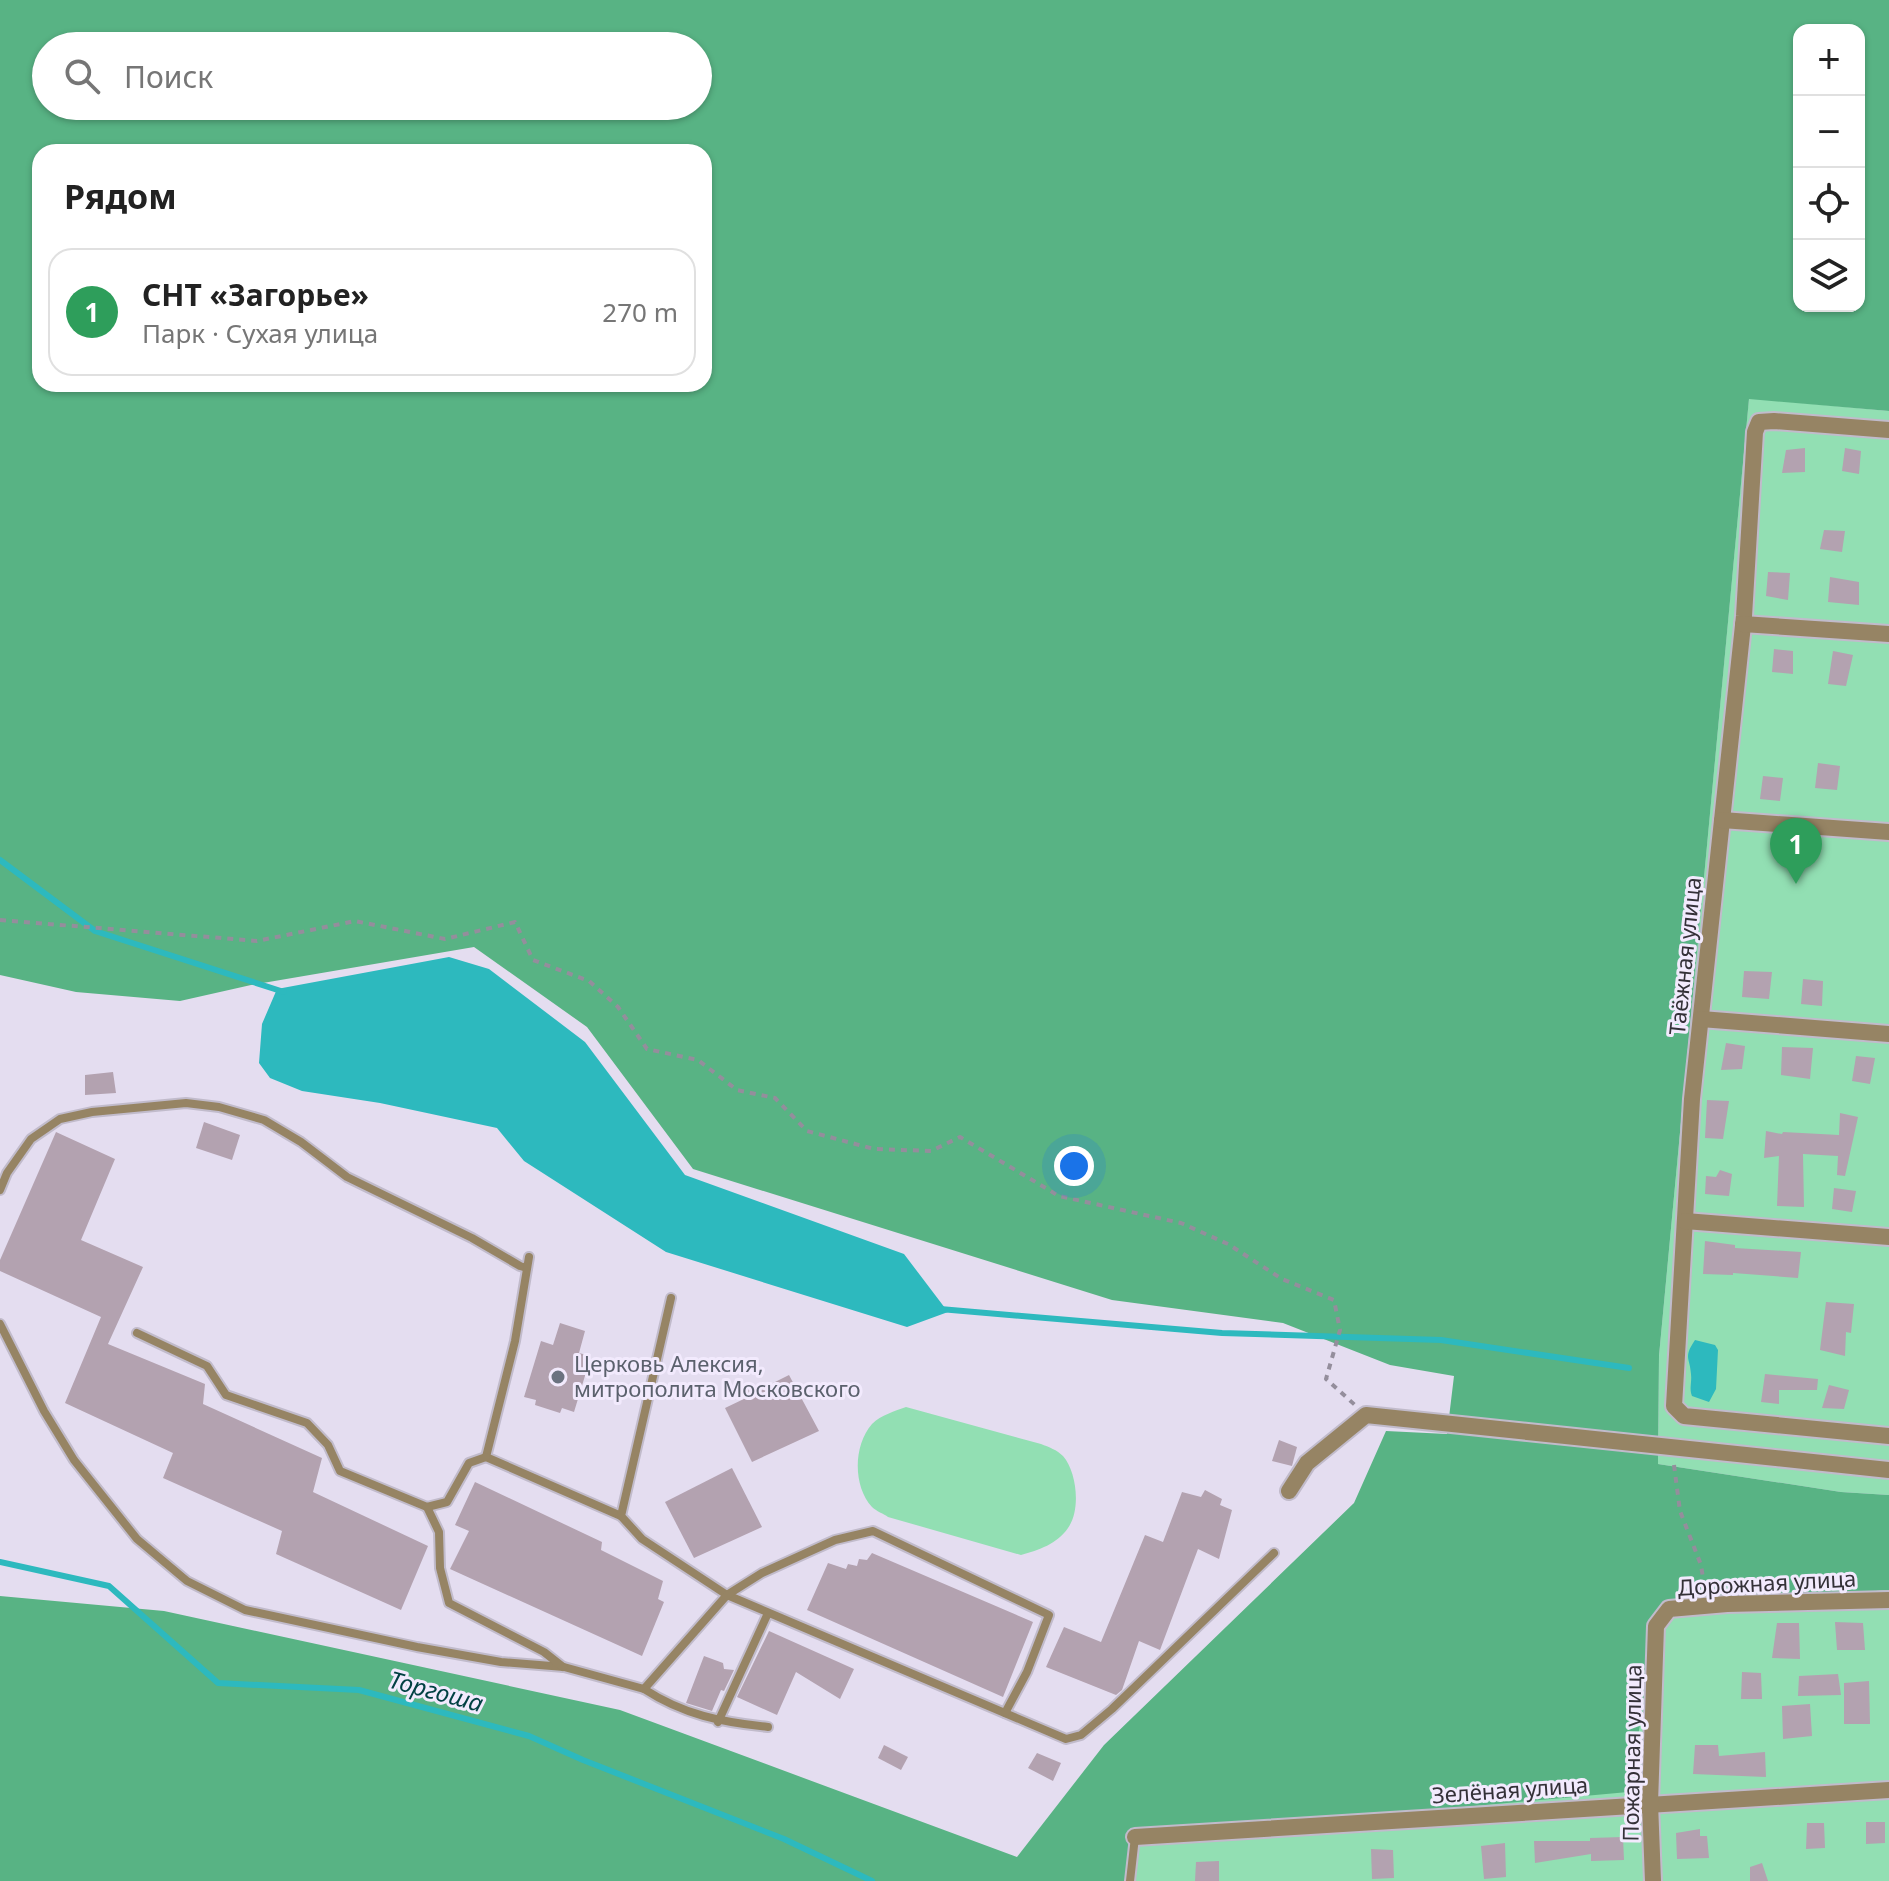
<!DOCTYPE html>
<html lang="ru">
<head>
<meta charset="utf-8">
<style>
  body { margin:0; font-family:"Noto Sans",sans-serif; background:#f2f2f2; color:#222 }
  .controls { position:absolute; right:24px; top:24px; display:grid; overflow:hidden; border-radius:16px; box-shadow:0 2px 6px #0004 }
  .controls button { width:72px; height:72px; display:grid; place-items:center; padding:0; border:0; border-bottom:2px solid #e0e0e0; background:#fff; color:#222; font:40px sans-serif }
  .you { position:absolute; left:1074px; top:1166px; width:28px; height:28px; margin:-20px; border:6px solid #fff; border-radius:50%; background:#1a73e8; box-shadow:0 0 0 12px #1a73e833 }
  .badge { display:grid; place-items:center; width:52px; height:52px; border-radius:50%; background:#1a73e8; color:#fff; font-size:26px; font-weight:700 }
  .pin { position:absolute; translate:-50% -66px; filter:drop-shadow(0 2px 4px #0008) }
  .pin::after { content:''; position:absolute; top:42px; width:28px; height:24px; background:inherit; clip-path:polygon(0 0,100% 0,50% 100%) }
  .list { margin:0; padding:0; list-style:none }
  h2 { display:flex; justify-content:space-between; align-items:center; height:104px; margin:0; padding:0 32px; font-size:34px }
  h2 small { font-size:26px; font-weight:400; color:#767676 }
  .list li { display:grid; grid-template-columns:52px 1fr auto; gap:24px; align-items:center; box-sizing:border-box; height:128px; margin:0 16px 16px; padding:0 16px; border:2px solid #e0e0e0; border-radius:24px }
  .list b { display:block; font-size:30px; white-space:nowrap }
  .list p { margin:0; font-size:26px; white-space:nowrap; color:#767676 }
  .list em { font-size:26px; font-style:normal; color:#767676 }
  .icon { flex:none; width:44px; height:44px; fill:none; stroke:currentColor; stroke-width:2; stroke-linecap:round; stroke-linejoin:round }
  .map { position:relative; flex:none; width:1889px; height:1881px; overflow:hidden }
  .search { position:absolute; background:#fff; box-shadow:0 2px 6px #0004; left:32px; top:32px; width:680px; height:88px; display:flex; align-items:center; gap:20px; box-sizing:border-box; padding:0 28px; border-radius:44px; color:#767676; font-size:30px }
  .panel { position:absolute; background:#fff; box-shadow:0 2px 6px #0004; left:32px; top:144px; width:680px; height:248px; border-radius:24px }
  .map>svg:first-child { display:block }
  .green { fill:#92dfb3 }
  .forest { fill:#58b384; fill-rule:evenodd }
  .water { fill:#2db9be }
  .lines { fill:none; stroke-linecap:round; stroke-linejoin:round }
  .stream { stroke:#2db9be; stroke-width:6 }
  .building { fill:#b3a2b0 }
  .service-casing { stroke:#c1bbcb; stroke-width:12 }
  .minor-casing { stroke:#c1bbcb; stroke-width:20 }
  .path { stroke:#948e9c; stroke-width:4; stroke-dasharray:6 6; stroke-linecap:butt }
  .service { stroke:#968464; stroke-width:8 }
  .minor { stroke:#968464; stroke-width:16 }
  .worship-dot { fill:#6b7280; stroke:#f2eafd; stroke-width:3 }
  .labels { text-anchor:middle; stroke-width:6; stroke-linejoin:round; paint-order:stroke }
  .street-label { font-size:22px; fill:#343138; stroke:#f2eafd }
  .worship-label { font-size:22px; fill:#5b616d; stroke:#f2eafd; text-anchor:start }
  .water-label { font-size:24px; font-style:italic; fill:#024143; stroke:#f2eafd }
</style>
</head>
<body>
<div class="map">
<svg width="1889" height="1881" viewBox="0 0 1889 1881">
  <rect width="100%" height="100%" fill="#e4ddf0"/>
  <!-- green -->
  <g class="green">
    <path d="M 1749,398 L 1889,411 L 1889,1495 L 1841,1492 L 1658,1464 L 1659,1356 Z"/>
    <path d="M 906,1407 L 1041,1444 C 1049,1447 1057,1450 1063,1456 C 1077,1472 1081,1510 1068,1528 C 1057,1544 1039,1550 1021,1555 L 888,1517 C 884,1514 876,1511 872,1507 C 853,1486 853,1446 872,1424 C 881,1415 895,1411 906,1407 Z"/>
    <path d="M 1889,1590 L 1889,1881 L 1125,1881 L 1135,1837 L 1656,1626 L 1661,1607 Z"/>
  </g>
  <!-- forest -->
  <path class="forest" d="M 0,0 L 1889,0 L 1889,411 L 1749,399 L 1659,1356 L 1658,1464 L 1841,1492 L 1889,1495 L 1889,1590 L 1661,1607 L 1628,1792 L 1135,1837 L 1125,1881 L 0,1881 L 0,1596 L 164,1611 L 620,1710 L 1017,1857 L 1104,1745 L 1354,1503 L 1386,1431 L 1447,1434 L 1454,1376 L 1390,1365 L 1283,1323 L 1112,1300 L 693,1169 L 587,1027 L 474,947 L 251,985 L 180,1001 L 76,992 L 0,975 ZM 1799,30 L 1859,30 L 1859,306 L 1799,306 ZM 46,46 L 698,46 L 698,106 L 46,106 ZM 40,152 L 704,152 L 704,384 L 40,384 Z"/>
  <!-- water -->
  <g class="water">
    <path d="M 449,957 L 489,969 L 585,1042 L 685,1175 L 904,1254 L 948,1312 L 907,1327 L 666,1252 L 524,1161 L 497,1128 L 380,1103 L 302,1091 L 270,1078 L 259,1063 L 262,1024 L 277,989 Z"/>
    <path d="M 1695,1340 L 1715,1345 L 1718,1350 L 1716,1389 L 1709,1402 L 1692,1396 C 1689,1388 1692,1383 1691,1374 C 1690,1357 1683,1358 1695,1340 Z"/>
  </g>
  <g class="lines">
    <!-- stream -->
    <g class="stream">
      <path d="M 0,860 L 95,931 L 284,992"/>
      <path d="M 940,1309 L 1222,1333 L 1441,1340 L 1629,1368"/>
      <path d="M 0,1562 L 109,1586 L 218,1683 L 359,1690 L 529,1736 L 583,1760 L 784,1839 L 872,1881"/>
    </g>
  </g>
  <!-- building -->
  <g class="building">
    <path d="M 1805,448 L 1805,472 L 1782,473 L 1786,450 Z"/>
    <path d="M 1845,448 L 1861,451 L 1859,474 L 1842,471 Z"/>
    <path d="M 1824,530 L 1845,531 L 1842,552 L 1820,549 Z"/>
    <path d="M 1768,572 L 1790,573 L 1788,600 L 1766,596 Z"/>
    <path d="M 1830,577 L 1859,582 L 1859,605 L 1828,602 Z"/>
    <path d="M 1774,649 L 1793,651 L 1793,674 L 1772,672 Z"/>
    <path d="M 1833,651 L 1853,655 L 1846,686 L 1828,684 Z"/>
    <path d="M 1818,763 L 1840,766 L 1837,790 L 1815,788 Z"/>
    <path d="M 1763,776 L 1783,778 L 1780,801 L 1760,799 Z"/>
    <path d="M 1744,971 L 1772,972 L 1769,999 L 1742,997 Z"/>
    <path d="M 1803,979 L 1823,981 L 1822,1006 L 1801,1004 Z"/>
    <path d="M 1726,1043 L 1745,1046 L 1742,1069 L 1721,1070 Z"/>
    <path d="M 1782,1047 L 1813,1048 L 1810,1079 L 1781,1075 Z"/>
    <path d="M 1856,1056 L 1875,1058 L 1870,1084 L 1852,1081 Z"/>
    <path d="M 113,1072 L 116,1093 L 85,1095 L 85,1075 Z"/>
    <path d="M 1707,1100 L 1729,1101 L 1723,1139 L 1705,1138 Z"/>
    <path d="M 1840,1113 L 1858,1117 L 1845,1176 L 1837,1175 L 1838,1156 L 1803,1154 L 1804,1207 L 1777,1206 L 1779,1156 L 1764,1158 L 1766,1131 L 1782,1134 L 1783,1132 L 1839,1135 Z"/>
    <path d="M 204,1122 L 240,1135 L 232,1160 L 196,1148 Z"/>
    <path d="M 56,1132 L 115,1159 L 81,1240 L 143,1267 L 108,1344 L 205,1384 L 203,1404 L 322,1458 L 313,1492 L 428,1546 L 401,1610 L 276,1554 L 282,1531 L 163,1478 L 173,1453 L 65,1403 L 101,1317 L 0,1271 L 0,1260 Z"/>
    <path d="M 1720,1170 L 1732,1174 L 1729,1196 L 1705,1194 L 1706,1176 L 1716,1177 Z"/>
    <path d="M 1834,1188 L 1856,1191 L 1852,1212 L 1832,1209 Z"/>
    <path d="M 1705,1241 L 1735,1245 L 1735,1248 L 1801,1252 L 1798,1278 L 1733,1273 L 1733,1275 L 1703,1274 Z"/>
    <path d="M 1826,1302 L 1854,1304 L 1851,1333 L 1846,1332 L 1845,1356 L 1820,1350 Z"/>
    <path d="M 560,1323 L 585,1331 L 579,1353 L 591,1356 L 574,1412 L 562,1408 L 560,1413 L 535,1405 L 536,1400 L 524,1397 L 541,1341 L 553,1345 Z"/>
    <path d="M 1765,1374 L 1818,1379 L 1817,1390 L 1779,1390 L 1779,1404 L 1761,1402 Z"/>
    <path d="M 789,1375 L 819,1431 L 752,1462 L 725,1408 L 748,1397 L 746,1390 L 762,1382 L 765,1387 Z"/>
    <path d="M 1829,1385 L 1849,1390 L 1844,1409 L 1822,1408 Z"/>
    <path d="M 1279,1440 L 1297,1447 L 1292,1466 L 1272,1461 Z"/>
    <path d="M 732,1468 L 762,1527 L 694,1558 L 665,1502 Z"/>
    <path d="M 475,1482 L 602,1542 L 601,1550 L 663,1581 L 658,1599 L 664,1602 L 642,1656 L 450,1569 L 469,1531 L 455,1525 Z"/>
    <path d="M 1205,1490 L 1222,1499 L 1220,1505 L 1232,1510 L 1219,1559 L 1198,1549 L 1160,1650 L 1139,1641 L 1122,1690 L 1116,1695 L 1046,1667 L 1064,1627 L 1101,1642 L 1145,1535 L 1163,1542 L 1182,1492 L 1201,1497 Z"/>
    <path d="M 872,1553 L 1033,1622 L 1003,1697 L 807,1610 L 828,1563 L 846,1569 L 848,1564 L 857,1566 L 859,1559 L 867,1560 Z"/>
    <path d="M 1835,1622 L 1863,1623 L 1865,1650 L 1837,1650 Z"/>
    <path d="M 1777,1623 L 1799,1623 L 1800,1659 L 1772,1658 Z"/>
    <path d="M 769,1631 L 854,1669 L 840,1699 L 796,1672 L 777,1715 L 737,1697 Z"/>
    <path d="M 704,1656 L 723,1663 L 724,1669 L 734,1670 L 724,1691 L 721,1690 L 712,1711 L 686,1703 Z"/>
    <path d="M 1742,1672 L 1761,1673 L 1762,1699 L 1741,1699 Z"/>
    <path d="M 1838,1674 L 1841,1695 L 1798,1696 L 1799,1676 Z"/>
    <path d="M 1869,1681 L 1870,1724 L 1844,1724 L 1844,1683 Z"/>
    <path d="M 1810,1704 L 1812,1736 L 1783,1739 L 1782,1706 Z"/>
    <path d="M 884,1745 L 908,1757 L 901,1770 L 878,1758 Z"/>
    <path d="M 1695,1745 L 1718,1745 L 1719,1756 L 1765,1752 L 1766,1777 L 1693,1774 Z"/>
    <path d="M 1037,1753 L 1061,1763 L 1053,1781 L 1028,1768 Z"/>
    <path d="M 1866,1822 L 1885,1822 L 1885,1843 L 1866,1844 Z"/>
    <path d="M 1807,1823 L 1824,1823 L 1825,1848 L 1806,1849 Z"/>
    <path d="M 1700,1829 L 1700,1836 L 1707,1836 L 1709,1858 L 1677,1859 L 1676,1833 Z"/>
    <path d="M 1623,1837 L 1624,1860 L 1591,1861 L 1591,1854 L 1535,1863 L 1534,1841 L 1590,1841 L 1590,1838 Z"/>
    <path d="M 1505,1843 L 1506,1877 L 1484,1879 L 1481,1846 Z"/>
    <path d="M 1371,1849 L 1393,1850 L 1394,1878 L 1372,1879 Z"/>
    <path d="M 1219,1861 L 1219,1881 L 1195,1881 L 1196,1862 Z"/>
    <path d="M 1762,1863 L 1768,1881 L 1750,1881 L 1750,1867 Z"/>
  </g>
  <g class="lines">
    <!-- service casing -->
    <g class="service-casing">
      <g id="service">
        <path d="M 0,1190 L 7,1173 L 31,1139 L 60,1119 L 92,1112 L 186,1103 L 219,1107 L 264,1120 L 301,1142 L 347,1177 L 472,1238 L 520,1266 L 527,1268"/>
        <path d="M 529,1257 L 515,1341 L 486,1457 L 621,1516"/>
        <path d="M 671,1298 L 621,1516 L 642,1539 L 727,1595 L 1066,1739 L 1081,1735 L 1112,1709 L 1274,1553"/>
        <path d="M 0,1324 L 44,1411 L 74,1460 L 137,1539 L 187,1581 L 245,1610 L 417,1647 L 501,1662 L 564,1667 L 644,1689 L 727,1595 L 762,1573 L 835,1540 L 873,1531 L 1049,1615 L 1027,1672 L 1005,1713"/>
        <path d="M 137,1333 L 207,1366 L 226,1395 L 307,1423 L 328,1445 L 340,1471 L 427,1507 L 447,1502 L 469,1463 L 486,1457"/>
        <path d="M 427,1507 L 439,1532 L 440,1568 L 449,1603 L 544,1652 L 563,1667"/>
        <path d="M 644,1689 C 684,1715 721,1722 768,1727"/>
        <path d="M 718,1722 L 768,1613"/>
        <path d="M 1130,1881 L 1135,1837"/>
      </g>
    </g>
    <!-- minor casing -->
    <g class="minor-casing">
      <g id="minor">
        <path d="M 1889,430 L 1774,421 L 1759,422 L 1755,432 L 1744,616 L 1692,1099 L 1674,1406 L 1684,1416 L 1889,1436"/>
        <path d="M 1743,624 L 1889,634"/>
        <path d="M 1722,820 L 1889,832"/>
        <path d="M 1701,1019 L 1889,1034"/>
        <path d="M 1685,1221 L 1889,1237"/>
        <path d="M 1289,1491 L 1307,1463 L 1366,1415 L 1889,1470"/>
        <path d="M 1135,1837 L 1889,1790"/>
        <path d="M 1653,1881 L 1650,1803 L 1656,1626 L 1669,1609 L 1727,1604 L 1889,1600"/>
      </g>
    </g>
    <!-- path -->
    <g class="path">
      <path d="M 0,920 L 257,941 L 355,921 L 445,939 L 515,922 L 533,960 L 589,981 L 618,1007 L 647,1049 L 698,1060 L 737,1090 L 775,1098 L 807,1131 L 874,1149 L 931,1151 L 960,1137 L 1059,1196 L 1181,1223 L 1228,1244 L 1282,1279 L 1334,1300 L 1340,1330 L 1326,1379 L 1355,1405"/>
      <path d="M 1674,1465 L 1680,1511 L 1701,1565 L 1705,1591"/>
    </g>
    <!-- service -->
    <use href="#service" class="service"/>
    <!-- minor -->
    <use href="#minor" class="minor"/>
  </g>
  <!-- markers -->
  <circle class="worship-dot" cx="558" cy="1377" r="8"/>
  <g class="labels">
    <!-- street labels -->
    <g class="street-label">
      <text transform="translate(1685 956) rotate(-84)" y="8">Таёжная улица</text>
      <text transform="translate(1767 1583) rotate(-3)" y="8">Дорожная улица</text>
      <text transform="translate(1632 1753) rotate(-89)" y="8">Пожарная улица</text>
      <text transform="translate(1510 1790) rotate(-4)" y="8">Зелёная улица</text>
    </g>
    <!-- worship labels -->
    <g class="worship-label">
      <text x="574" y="1372">Церковь Алексия,<tspan x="574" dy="25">митрополита Московского</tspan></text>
    </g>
    <!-- water labels -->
    <g class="water-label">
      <text transform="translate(436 1692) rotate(15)" y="8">Торгоша</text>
    </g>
  </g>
</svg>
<div class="controls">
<button>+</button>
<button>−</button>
<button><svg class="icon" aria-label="locate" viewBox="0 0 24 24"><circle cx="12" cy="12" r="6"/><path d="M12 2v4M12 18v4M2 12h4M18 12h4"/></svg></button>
<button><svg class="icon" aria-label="layers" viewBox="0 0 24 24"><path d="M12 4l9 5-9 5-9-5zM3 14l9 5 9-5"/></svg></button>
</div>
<div class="you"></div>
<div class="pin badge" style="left:1796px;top:884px;background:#2e9e5b">1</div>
<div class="search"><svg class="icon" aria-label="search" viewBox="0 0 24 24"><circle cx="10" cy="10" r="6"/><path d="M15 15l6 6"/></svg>Поиск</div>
<section class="panel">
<h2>Рядом<small></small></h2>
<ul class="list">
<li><span class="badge" style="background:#2e9e5b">1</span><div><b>СНТ «Загорье»</b><p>Парк · Сухая улица</p></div><em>270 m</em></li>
</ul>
</section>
</div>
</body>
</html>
